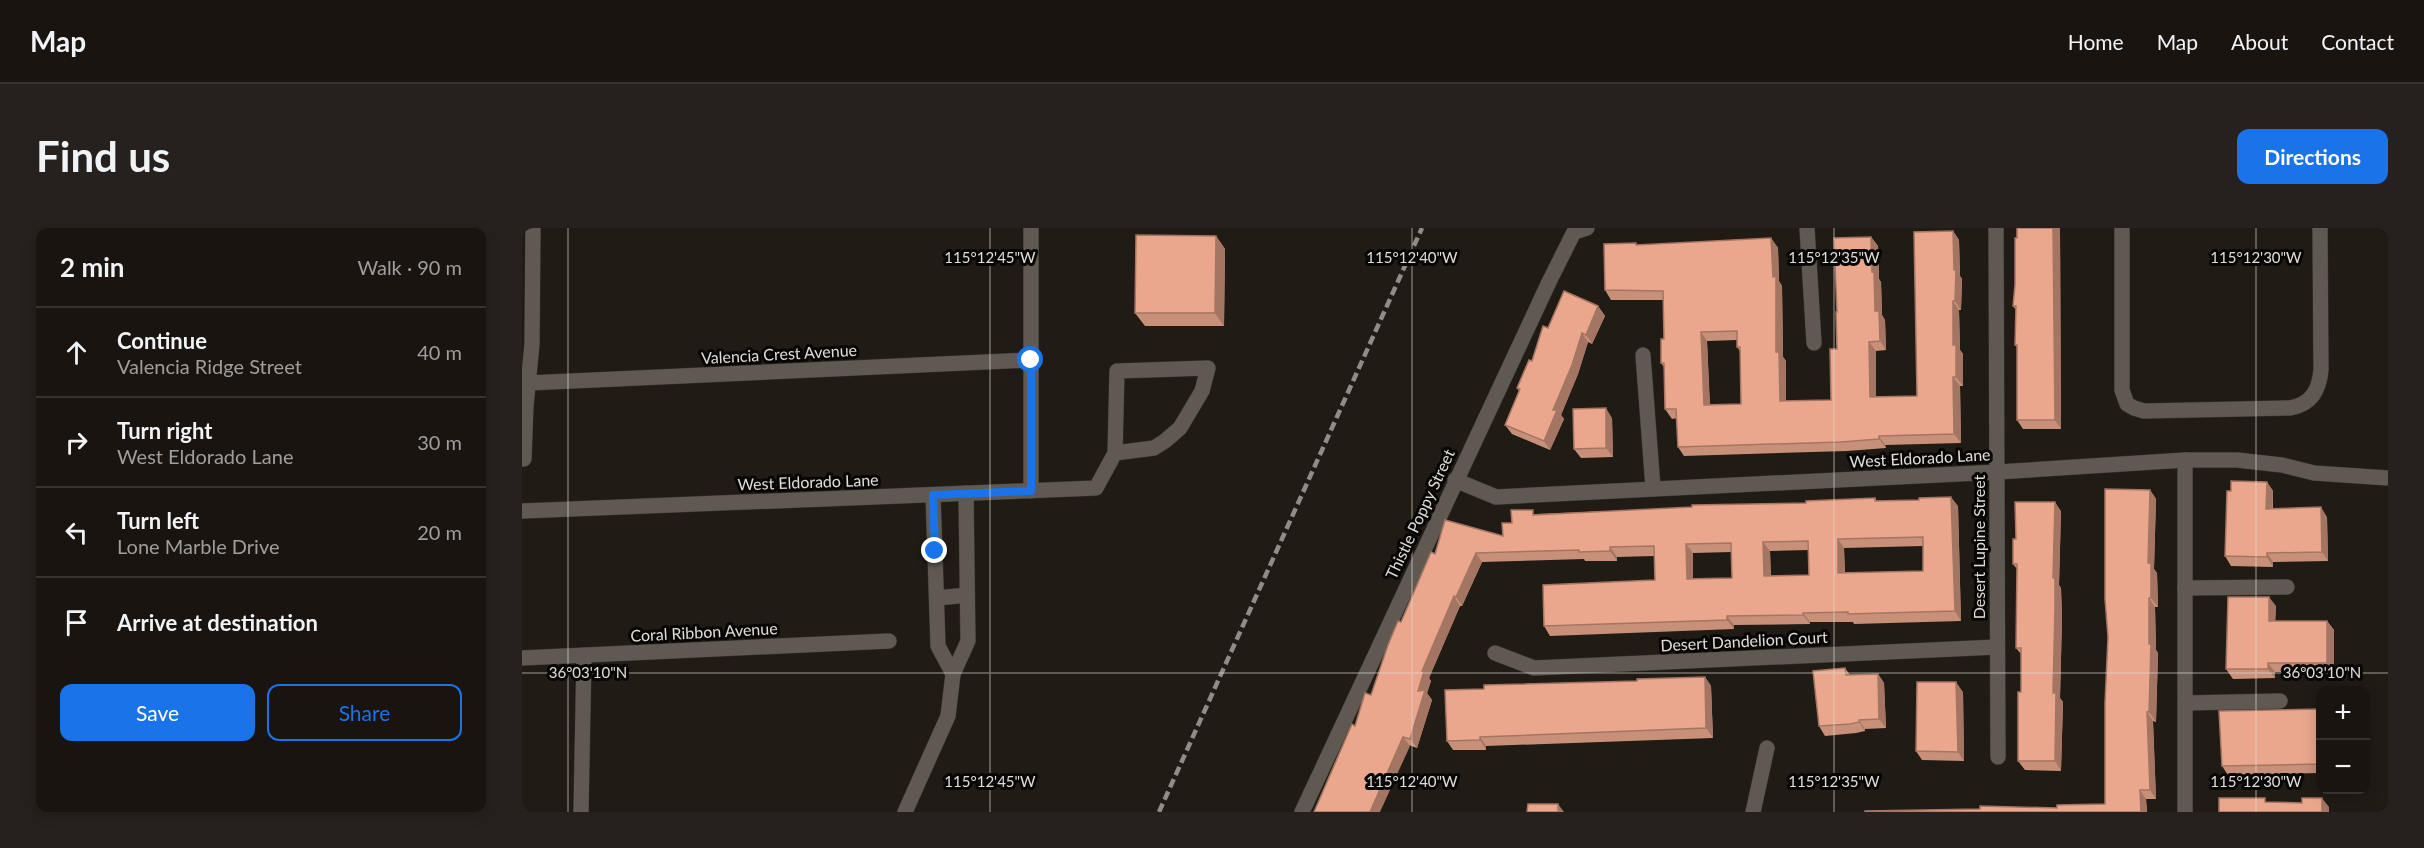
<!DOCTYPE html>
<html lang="en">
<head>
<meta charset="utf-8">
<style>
  body { margin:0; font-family:Lato,sans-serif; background:#26211e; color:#f1f3f6 }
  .controls { position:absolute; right:18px; bottom:18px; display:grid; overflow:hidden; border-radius:12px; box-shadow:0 3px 15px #0003 }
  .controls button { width:54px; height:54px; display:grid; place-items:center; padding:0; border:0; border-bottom:2px solid #373330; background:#191410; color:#f1f3f6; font:30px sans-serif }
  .stop { position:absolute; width:18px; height:18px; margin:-14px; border:4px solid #1a73e8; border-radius:50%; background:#fff }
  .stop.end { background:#1a73e8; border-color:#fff; box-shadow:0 2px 6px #0008 }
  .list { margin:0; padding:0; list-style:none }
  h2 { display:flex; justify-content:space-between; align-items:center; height:78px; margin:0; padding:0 24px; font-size:26px }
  h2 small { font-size:20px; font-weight:400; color:#9f9e9f }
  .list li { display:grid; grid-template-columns:39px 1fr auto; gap:18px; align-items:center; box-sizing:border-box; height:90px; padding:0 24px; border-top:2px solid #373330 }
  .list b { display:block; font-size:22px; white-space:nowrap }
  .list p { margin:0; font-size:20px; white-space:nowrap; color:#9f9e9f }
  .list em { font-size:20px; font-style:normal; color:#9f9e9f }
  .actions { display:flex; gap:12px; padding:18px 24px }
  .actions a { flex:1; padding:14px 0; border:2px solid #1a73e8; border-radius:12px; text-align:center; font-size:21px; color:#1a73e8 }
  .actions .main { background:#1a73e8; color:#fff }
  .icon { flex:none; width:33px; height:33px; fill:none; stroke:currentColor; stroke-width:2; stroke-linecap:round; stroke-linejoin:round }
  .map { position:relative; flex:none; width:1866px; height:584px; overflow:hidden; border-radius:12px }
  header { display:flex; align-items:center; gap:36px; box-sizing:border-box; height:84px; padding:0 30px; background:#191410; border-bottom:2px solid #373330 }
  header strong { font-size:28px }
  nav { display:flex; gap:33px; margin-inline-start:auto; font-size:21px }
  .intro { display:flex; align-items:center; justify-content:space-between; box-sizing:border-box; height:144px; padding:0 36px }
  h1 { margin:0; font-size:42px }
  .button { padding:15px 27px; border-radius:12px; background:#1a73e8; color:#fff; font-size:21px; font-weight:700 }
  main { display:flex; gap:36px; padding:0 36px }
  aside { flex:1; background:#191410; border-radius:12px; box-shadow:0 3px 15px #0003 }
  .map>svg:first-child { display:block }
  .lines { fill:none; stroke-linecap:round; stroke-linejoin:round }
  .minor-casing { stroke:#393532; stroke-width:16 }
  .minor { stroke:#605952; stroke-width:15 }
  .rail { stroke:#918c87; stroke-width:4.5; stroke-dasharray:9 4.5; stroke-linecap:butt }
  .wall { fill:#c99079; fill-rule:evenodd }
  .shaded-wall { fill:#a47563 }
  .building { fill:#eaa78d; stroke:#a47563; stroke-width:1.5; fill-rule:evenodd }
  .route { stroke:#1a73e8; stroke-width:8 }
  .ticks { fill:none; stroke:#e0dcd8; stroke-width:1.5; stroke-opacity:0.45 }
  .labels { text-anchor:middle; stroke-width:6; stroke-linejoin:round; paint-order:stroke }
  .street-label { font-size:16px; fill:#e0dcd8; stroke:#080605 }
  .ticks-label { font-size:15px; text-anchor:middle; fill:#e0dcd8; stroke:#080605; stroke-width:6; stroke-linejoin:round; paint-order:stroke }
</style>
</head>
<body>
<header>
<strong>Map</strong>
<nav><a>Home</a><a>Map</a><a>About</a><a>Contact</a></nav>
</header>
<div class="intro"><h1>Find us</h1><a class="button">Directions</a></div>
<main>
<aside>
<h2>2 min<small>Walk · 90 m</small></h2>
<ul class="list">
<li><svg class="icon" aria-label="ahead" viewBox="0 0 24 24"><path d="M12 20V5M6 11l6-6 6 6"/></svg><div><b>Continue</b><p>Valencia Ridge Street</p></div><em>40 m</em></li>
<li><svg class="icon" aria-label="right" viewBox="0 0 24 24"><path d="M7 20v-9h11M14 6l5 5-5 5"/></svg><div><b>Turn right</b><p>West Eldorado Lane</p></div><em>30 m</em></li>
<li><svg class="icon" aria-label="left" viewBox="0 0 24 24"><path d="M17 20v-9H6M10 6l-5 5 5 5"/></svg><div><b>Turn left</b><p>Lone Marble Drive</p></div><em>20 m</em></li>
<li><svg class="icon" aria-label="arrive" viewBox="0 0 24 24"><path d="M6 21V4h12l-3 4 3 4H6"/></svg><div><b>Arrive at destination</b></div></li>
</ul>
<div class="actions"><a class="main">Save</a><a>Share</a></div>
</aside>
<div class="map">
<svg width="1866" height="584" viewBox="0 0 1866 584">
  <rect width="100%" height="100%" fill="#211b15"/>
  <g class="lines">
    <!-- minor casing -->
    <g class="minor-casing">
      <g id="minor">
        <path d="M 509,0 L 509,263"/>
        <path d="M 1285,0 L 1292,115"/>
        <path d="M 1474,0 L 1476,529"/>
        <path d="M 1600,0 L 1600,162 L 1605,176 L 1612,180 L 1622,183 L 1768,180 C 1790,176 1797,162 1799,142 L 1798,0"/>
        <path d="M 1121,127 L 1131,260"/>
        <path d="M 6,155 L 509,132"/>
        <path d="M 2,231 L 4,178 L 10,116 L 11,0"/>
        <path d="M 933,252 L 974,269 L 1476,244 L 1663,232 L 1715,232 L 1760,237 L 1792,245 L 1866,250"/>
        <path d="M 411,267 L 416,418 L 431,446"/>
        <path d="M 0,283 L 574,260 L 593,225 L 595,143 L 686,140 L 680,163 L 658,200 L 643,213 L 632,220 L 593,225"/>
        <path d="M 1663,360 L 1765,359"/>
        <path d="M 416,370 L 445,367"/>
        <path d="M 973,425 L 1012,440 L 1475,419"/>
        <path d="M 0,430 L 367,413"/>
        <path d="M 1663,475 L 1758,473"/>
        <path d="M 59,584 L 62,427"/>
        <path d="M 383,584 L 426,488 L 431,446 L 446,413 L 444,265"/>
        <path d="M 780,584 L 1027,54 L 1052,4 L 1065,0"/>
        <path d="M 1231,584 L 1245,520"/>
        <path d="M 1663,584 L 1663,232"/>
      </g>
    </g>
    <!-- minor -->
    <use href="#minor" class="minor"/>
    <!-- rail -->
    <path class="rail" d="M 637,584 L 900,0"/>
  </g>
  <!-- wall -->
  <g class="wall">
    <path d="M 1495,0 L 1538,0 L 1539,201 L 1501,201 L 1495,192 L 1495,119 L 1493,117 L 1494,82 L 1491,78 L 1493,57 Z"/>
    <path d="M 1431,3 L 1437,12 L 1438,48 L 1440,51 L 1439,82 L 1437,82 L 1438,122 L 1441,126 L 1441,158 L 1438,158 L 1439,215 L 1363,217 L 1364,220 L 1325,223 L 1162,228 L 1156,219 L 1155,190 L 1150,191 L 1143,181 L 1142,139 L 1139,135 L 1142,111 L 1141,72 L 1089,72 L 1083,62 L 1115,17 L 1249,10 L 1256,20 L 1257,53 L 1260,58 L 1261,129 L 1264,133 L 1264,173 L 1309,172 L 1315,121 L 1315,84 L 1349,9 L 1356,18 L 1357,51 L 1359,54 L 1360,87 L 1363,92 L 1364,122 L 1354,123 L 1354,169 L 1395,168 ZM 1215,112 L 1215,119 L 1218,123 L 1219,176 L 1188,177 L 1185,113 Z"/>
    <path d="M 694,8 L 703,21 L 702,98 L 623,98 L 613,85 Z"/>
    <path d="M 1076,78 L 1083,88 L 1070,116 L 1066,114 L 1056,146 L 1039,187 L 1042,191 L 1028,222 L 990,206 L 983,197 L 997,163 L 995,160 L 1010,133 L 1026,100 Z"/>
    <path d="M 1090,190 L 1091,229 L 1059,230 L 1052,221 Z"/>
    <path d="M 1745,254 L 1751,263 L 1751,280 L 1805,289 L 1806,333 L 1751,334 L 1751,339 L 1709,338 L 1703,328 L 1709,263 Z"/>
    <path d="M 1628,262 L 1634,271 L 1632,341 L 1635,345 L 1636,379 L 1633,379 L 1634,422 L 1636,425 L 1634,494 L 1631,493 L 1634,571 L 1624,571 L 1625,584 L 1535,580 L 1583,576 Z"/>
    <path d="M 1353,270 L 1355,273 L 1436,278 L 1439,393 L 1332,396 L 1331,394 L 1288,394 L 1288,396 L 1212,397 L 1212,401 L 1028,408 L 1022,398 L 1133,352 L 1132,328 L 1095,329 L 1095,333 L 1063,333 L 1062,331 L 960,334 L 940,378 L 938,378 L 907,450 L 909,453 L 905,465 L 910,472 L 895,520 L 833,498 L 849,467 L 879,394 L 913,326 L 981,308 L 990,295 L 1014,286 L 1284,275 ZM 1401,318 L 1401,343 L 1323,345 L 1322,320 ZM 1286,322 L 1287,347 L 1249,348 L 1248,323 ZM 1210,324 L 1210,350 L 1171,351 L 1171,325 Z"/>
    <path d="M 1539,283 L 1537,357 L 1539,360 L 1540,390 L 1538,470 L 1541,474 L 1539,543 L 1503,542 L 1496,533 L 1499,464 L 1499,426 L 1494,420 L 1495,341 L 1491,336 L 1494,311 Z"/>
    <path d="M 1754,378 L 1753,393 L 1805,393 L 1812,402 L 1812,444 L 1753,444 L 1753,450 L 1711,451 L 1704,441 Z"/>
    <path d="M 1323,440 L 1328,447 L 1356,446 L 1362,455 L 1364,500 L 1343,501 L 1343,503 L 1334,505 L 1303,508 L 1297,498 Z"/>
    <path d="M 1183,449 L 1189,458 L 1191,510 L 964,518 L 964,522 L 931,522 L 925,513 L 1115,453 Z"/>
    <path d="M 1441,464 L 1442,533 L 1400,532 L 1394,523 Z"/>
    <path d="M 1798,481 L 1798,545 L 1706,547 L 1700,538 Z"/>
  </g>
  <!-- shaded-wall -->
  <g class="shaded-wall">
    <path d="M 1531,0 L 1538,0 L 1539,201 L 1533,192 Z"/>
    <path d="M 1431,3 L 1437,12 L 1438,48 L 1440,51 L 1439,82 L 1433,73 Z"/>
    <path d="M 694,8 L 703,21 L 702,98 L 693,85 Z"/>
    <path d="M 1349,9 L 1356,18 L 1357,51 L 1359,54 L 1360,87 L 1363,92 L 1364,122 L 1358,113 L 1353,83 L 1350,44 Z"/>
    <path d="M 1249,10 L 1256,20 L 1257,53 L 1260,58 L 1261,129 L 1264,133 L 1264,182 L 1258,173 L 1254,124 Z"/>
    <path d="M 1431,73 L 1437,82 L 1438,122 L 1441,126 L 1441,158 L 1434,149 L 1431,117 Z"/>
    <path d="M 1076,78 L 1083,88 L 1070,116 L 1064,107 Z"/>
    <path d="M 1179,104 L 1185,113 L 1188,186 L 1182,177 Z"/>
    <path d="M 1060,105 L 1066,114 L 1056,146 L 1039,187 L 1042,191 L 1028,222 L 1022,213 L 1031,182 Z"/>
    <path d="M 1347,114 L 1354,123 L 1354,178 L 1348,169 Z"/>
    <path d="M 1431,149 L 1438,158 L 1439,215 L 1432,206 Z"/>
    <path d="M 1084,180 L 1090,190 L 1091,229 L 1084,220 Z"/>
    <path d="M 1357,208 L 1363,217 L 1364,220 L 1357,211 Z"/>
    <path d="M 1745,254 L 1751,263 L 1750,290 L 1744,281 Z"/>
    <path d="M 1628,262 L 1634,271 L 1632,341 L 1635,345 L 1636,379 L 1629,370 L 1626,335 Z"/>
    <path d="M 1429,269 L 1436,278 L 1439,393 L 1433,383 Z"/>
    <path d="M 1533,274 L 1539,283 L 1537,357 L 1539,360 L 1540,390 L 1538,470 L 1541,474 L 1539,543 L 1533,533 L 1531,465 L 1531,350 Z"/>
    <path d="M 1799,279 L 1805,289 L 1806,333 L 1800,324 Z"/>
    <path d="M 1316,311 L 1322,320 L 1323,354 L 1316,345 Z"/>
    <path d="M 1241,314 L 1248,323 L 1249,358 L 1242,348 Z"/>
    <path d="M 1164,316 L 1171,325 L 1171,360 L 1165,351 Z"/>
    <path d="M 1088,319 L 1095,329 L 1095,333 L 1088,323 Z"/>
    <path d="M 954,325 L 960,334 L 940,378 L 934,369 Z"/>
    <path d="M 1745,325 L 1751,334 L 1751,339 L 1745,329 Z"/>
    <path d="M 932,368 L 938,378 L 907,450 L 909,453 L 905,465 L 910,472 L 895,520 L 888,511 L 900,443 Z"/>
    <path d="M 1747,369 L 1754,378 L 1753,402 L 1747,393 Z"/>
    <path d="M 1627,370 L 1633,379 L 1634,422 L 1636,425 L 1634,494 L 1627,484 Z"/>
    <path d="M 1281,385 L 1288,394 L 1288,396 L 1281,387 Z"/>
    <path d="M 1205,388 L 1212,397 L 1212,401 L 1205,392 Z"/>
    <path d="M 1805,393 L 1812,402 L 1812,444 L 1805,435 Z"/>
    <path d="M 1746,435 L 1753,444 L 1753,450 L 1746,441 Z"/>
    <path d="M 1356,446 L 1362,455 L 1364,500 L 1357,491 Z"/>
    <path d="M 1183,449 L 1189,458 L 1191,510 L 1184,500 Z"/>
    <path d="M 1434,454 L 1441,464 L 1442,533 L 1436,524 Z"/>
    <path d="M 1625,484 L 1631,493 L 1634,571 L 1628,562 Z"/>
    <path d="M 1337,492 L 1343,501 L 1343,503 L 1337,494 Z"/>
    <path d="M 881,509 L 888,518 L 858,584 L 848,584 Z"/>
    <path d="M 958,509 L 964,518 L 964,522 L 958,512 Z"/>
    <path d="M 1618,562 L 1624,571 L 1625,584 L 1619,584 Z"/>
    <path d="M 1800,570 L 1807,579 L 1807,584 L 1800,584 Z"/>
    <path d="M 1036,576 L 1042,584 L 1036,584 Z"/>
  </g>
  <!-- building -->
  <g class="building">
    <path d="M 1495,0 L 1531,0 L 1533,192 L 1495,192 L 1495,117 L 1493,117 L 1494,78 L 1491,78 L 1493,57 L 1493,10 L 1495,10 Z"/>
    <path d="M 1431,3 L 1432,42 L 1434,42 L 1433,73 L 1431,73 L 1431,117 L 1434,117 L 1434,149 L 1431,149 L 1432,206 L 1357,208 L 1357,211 L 1319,214 L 1156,219 L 1154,181 L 1143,181 L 1142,135 L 1139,135 L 1139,111 L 1142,111 L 1141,63 L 1083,62 L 1082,16 L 1114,15 L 1114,17 L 1249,10 L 1251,49 L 1254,48 L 1254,124 L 1257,124 L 1258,173 L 1309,172 L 1308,121 L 1315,121 L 1314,84 L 1315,84 L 1312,10 L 1349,9 L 1350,44 L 1352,44 L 1353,83 L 1357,83 L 1358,113 L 1347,114 L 1348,169 L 1395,168 L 1392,4 ZM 1215,103 L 1215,119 L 1218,119 L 1219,176 L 1182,177 L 1179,104 Z"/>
    <path d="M 614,7 L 694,8 L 693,85 L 613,85 Z"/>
    <path d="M 1042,63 L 1076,78 L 1064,107 L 1060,105 L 1050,137 L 1031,182 L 1035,182 L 1022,213 L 983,197 L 998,161 L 995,160 L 1007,132 L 1010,133 L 1021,98 L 1026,100 Z"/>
    <path d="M 1084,180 L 1084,220 L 1052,221 L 1051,181 Z"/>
    <path d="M 1709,253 L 1745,254 L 1744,281 L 1799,279 L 1800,324 L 1745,325 L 1745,329 L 1703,328 L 1705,263 L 1709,263 Z"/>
    <path d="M 1583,261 L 1628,262 L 1626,335 L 1629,335 L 1629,370 L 1627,370 L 1627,416 L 1629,416 L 1627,484 L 1625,484 L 1628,562 L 1618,562 L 1619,584 L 1343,584 L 1343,583 L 1458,581 L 1458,578 L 1535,580 L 1535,577 L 1583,576 L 1583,475 L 1586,409 L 1583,371 Z"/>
    <path d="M 1429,269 L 1433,383 L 1326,386 L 1326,384 L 1281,385 L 1281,387 L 1205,388 L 1205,392 L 1022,398 L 1021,357 L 1133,352 L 1132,318 L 1088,319 L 1088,323 L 1057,324 L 1057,322 L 954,325 L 934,369 L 932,368 L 900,443 L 902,443 L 896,463 L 903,462 L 888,511 L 881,509 L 848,584 L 792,584 L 830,496 L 833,498 L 843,465 L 849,467 L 866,417 L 876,393 L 879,394 L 909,324 L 913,326 L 923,292 L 981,308 L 980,295 L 990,295 L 989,282 L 1011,282 L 1011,287 L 1170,279 L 1170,277 L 1284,275 L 1284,273 L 1353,270 L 1353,273 L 1397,272 L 1397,270 ZM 1401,309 L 1401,343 L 1316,345 L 1316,311 ZM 1286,313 L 1287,347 L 1242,348 L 1241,314 ZM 1209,315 L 1210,350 L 1165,351 L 1164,316 Z"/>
    <path d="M 1493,274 L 1533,274 L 1531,350 L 1533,350 L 1533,381 L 1531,465 L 1534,465 L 1533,533 L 1496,533 L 1496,464 L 1499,464 L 1499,420 L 1494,420 L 1495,336 L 1491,336 L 1491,311 L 1494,311 Z"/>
    <path d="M 1706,369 L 1747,369 L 1747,393 L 1805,393 L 1805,435 L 1746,435 L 1746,441 L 1704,441 Z"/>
    <path d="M 1323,440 L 1324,447 L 1356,446 L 1357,491 L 1337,492 L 1337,494 L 1328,496 L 1297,498 L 1291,443 Z"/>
    <path d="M 1183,449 L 1184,500 L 958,509 L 958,512 L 925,513 L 923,462 L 962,461 L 962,457 L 1115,453 L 1115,451 Z"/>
    <path d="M 1395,454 L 1434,454 L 1436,524 L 1394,523 Z"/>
    <path d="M 1798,481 L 1798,536 L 1700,538 L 1697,483 Z"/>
    <path d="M 1697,570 L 1743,570 L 1743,574 L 1780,575 L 1780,570 L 1800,570 L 1800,584 L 1697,584 Z"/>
    <path d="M 1006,576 L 1036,576 L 1036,584 L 1005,584 Z"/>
  </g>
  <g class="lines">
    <!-- route -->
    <path class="route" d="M 413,323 L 411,267 L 509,263 L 509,132"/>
  </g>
  <!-- ticks -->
  <path class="ticks" d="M 46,0 L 46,584M 468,0 L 468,584M 890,0 L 890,584M 1312,0 L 1312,584M 1734,0 L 1734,584M 0,445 L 1866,445"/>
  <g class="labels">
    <!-- street labels -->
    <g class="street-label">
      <text transform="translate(257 126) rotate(-3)" y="6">Valencia Crest Avenue</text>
      <text transform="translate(1398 230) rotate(-3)" y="6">West Eldorado Lane</text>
      <text transform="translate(286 254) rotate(-2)" y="6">West Eldorado Lane</text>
      <text transform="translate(898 286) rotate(-65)" y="6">Thistle Poppy Street</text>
      <text transform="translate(1457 319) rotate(-90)" y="6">Desert Lupine Street</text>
      <text transform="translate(182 404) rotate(-3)" y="6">Coral Ribbon Avenue</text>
      <text transform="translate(1222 413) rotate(-3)" y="6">Desert Dandelion Court</text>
    </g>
  </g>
  <g class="ticks-label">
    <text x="468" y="35">115°12'45"W</text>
    <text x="890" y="35">115°12'40"W</text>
    <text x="1312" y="35">115°12'35"W</text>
    <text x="1734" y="35">115°12'30"W</text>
    <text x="66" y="450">36°03'10"N</text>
    <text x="1800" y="450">36°03'10"N</text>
    <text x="468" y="559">115°12'45"W</text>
    <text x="890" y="559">115°12'40"W</text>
    <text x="1312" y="559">115°12'35"W</text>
    <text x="1734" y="559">115°12'30"W</text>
  </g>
</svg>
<div class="controls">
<button>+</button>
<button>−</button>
</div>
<div class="stop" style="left:509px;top:132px"></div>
<div class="stop end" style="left:413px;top:323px"></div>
</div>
</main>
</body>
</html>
